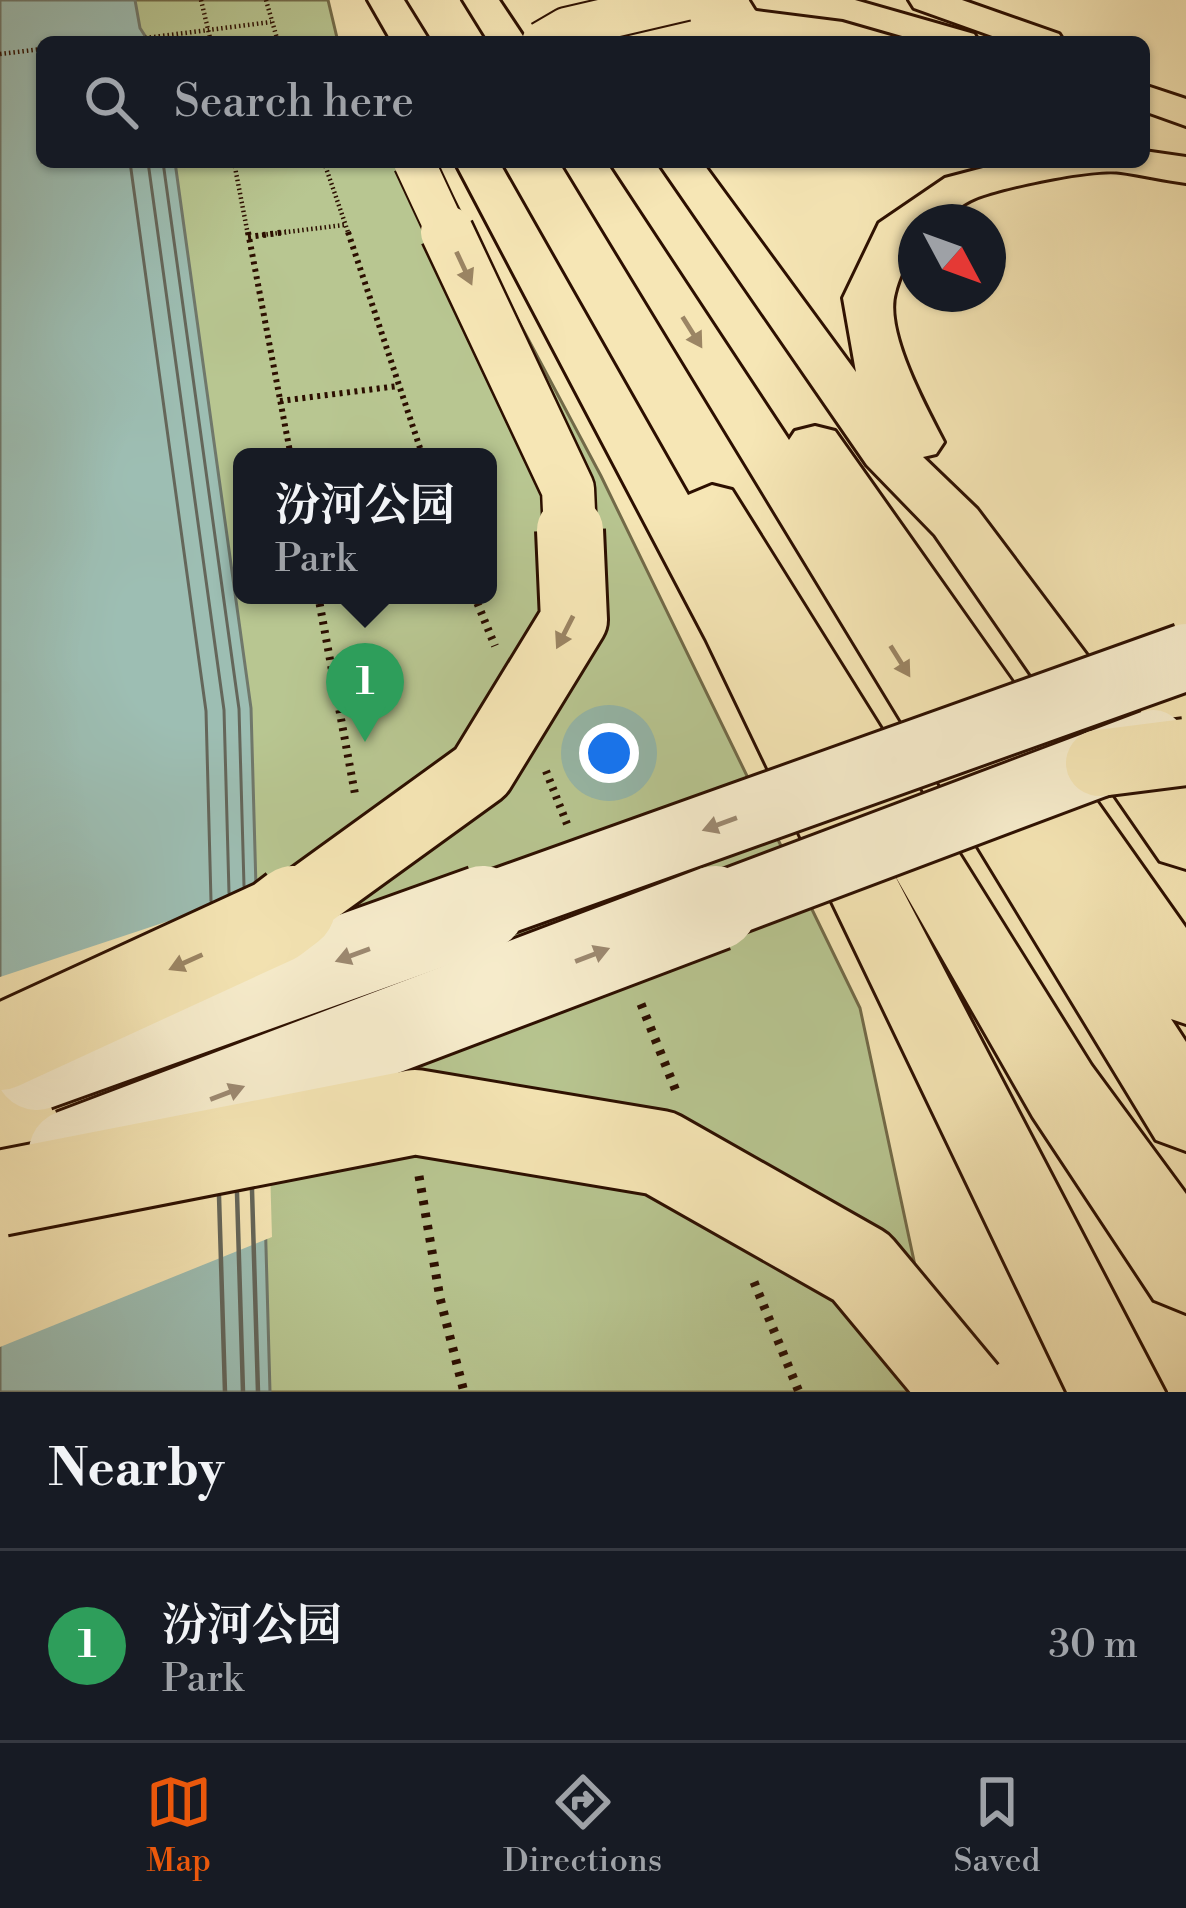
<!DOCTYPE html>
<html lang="en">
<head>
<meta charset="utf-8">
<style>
  body { margin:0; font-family:"Libre Bodoni","Noto Serif SC",serif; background:#20242c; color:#f1f3f6 }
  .compass { position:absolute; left:898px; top:204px; width:108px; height:108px; border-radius:50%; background:#171b24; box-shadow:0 3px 9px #0004; rotate:131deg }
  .you { position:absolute; left:609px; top:753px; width:42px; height:42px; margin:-30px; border:9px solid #fff; border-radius:50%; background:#1a73e8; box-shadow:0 0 0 18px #1a73e833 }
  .badge { display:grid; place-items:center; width:78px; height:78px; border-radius:50%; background:#ea580c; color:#fff; font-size:39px; font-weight:700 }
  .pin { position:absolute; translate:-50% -99px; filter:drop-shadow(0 3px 6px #0008) }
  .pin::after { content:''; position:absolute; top:63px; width:42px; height:36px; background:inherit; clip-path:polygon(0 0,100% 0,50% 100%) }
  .popup { position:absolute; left:233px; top:448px; width:264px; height:156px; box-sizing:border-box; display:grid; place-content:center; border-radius:18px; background:#171b24; filter:drop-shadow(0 3px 9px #0005); font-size:39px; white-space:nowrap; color:#9ea1a6 }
  .popup b { font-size:45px; color:#f1f3f6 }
  .popup::after { content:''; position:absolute; left:50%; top:100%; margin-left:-24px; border:24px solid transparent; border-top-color:#171b24 }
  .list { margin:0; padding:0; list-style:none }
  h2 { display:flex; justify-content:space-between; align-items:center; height:156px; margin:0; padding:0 48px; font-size:51px }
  h2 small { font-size:39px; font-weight:400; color:#9ea1a6 }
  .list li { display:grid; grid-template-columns:78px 1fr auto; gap:36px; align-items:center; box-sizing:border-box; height:192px; padding:0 48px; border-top:3px solid #363941 }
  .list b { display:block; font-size:45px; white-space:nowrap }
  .list p { margin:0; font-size:39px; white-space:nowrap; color:#9ea1a6 }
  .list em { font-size:39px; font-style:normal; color:#9ea1a6 }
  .icon { flex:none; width:66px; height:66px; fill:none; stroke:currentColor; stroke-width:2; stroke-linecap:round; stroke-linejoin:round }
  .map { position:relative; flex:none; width:1186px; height:1392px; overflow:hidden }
  .search { position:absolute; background:#171b24; box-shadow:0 3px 9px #0004; left:36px; right:36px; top:36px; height:132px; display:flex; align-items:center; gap:30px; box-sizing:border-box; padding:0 42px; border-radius:18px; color:#9ea1a6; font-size:45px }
  .sheet { height:348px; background:#171b24 }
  nav { display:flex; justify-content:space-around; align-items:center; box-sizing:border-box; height:168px; border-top:3px solid #363941; background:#171b24; font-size:33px; color:#9ea1a6 }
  nav a { display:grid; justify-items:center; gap:6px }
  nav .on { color:#ea580c }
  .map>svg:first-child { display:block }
  .green { fill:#b8c691; stroke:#726a48; stroke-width:3; fill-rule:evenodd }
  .water { fill:#9dbeb3; stroke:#70786b; stroke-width:3 }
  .pier { fill:#f6e6b5 }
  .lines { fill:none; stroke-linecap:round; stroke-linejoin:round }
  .shore-far1 { stroke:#64665a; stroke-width:3 }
  .shore { stroke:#64665a; stroke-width:4.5 }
  .trunk-casing { stroke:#2c0f00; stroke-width:6 }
  .path-far3 { stroke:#2c0f00; stroke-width:4.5; stroke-dasharray:1.5 3; stroke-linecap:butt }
  .path-far2 { stroke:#2c0f00; stroke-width:6; stroke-dasharray:3 4.5; stroke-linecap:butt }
  .path-far1 { stroke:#2c0f00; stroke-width:8; stroke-dasharray:3 6; stroke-linecap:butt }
  .path { stroke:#2c0f00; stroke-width:9; stroke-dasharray:4.5 8; stroke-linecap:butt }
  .trunk { fill:#f6e6b5; fill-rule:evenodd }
  .secondary-bridge-far1-casing { stroke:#2c0f00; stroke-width:72; stroke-linecap:butt }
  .secondary-bridge-casing { stroke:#2c0f00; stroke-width:90; stroke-linecap:butt }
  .trunk-bridge-far3-casing { stroke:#2c0f00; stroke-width:44; stroke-linecap:butt }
  .trunk-bridge-far2-casing { stroke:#2c0f00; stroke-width:57; stroke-linecap:butt }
  .trunk-bridge-far1-casing { stroke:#2c0f00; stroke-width:72; stroke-linecap:butt }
  .trunk-bridge-casing { stroke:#2c0f00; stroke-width:90; stroke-linecap:butt }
  .secondary-bridge-far1 { stroke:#f9efcf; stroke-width:66 }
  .secondary-bridge { stroke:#f9efcf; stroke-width:84 }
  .trunk-bridge-far3 { stroke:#f6e6b5; stroke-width:40 }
  .trunk-bridge-far2 { stroke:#f6e6b5; stroke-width:52 }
  .trunk-bridge-far1 { stroke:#f6e6b5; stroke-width:66 }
  .trunk-bridge { stroke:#f6e6b5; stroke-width:84 }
  .oneway { fill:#9b8564 }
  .oneway2 { fill:#9d8a72 }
</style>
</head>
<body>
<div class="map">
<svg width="1186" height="1392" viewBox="0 0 1186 1392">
  <rect width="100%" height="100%" fill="#f6e6b5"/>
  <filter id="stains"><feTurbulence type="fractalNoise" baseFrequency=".00167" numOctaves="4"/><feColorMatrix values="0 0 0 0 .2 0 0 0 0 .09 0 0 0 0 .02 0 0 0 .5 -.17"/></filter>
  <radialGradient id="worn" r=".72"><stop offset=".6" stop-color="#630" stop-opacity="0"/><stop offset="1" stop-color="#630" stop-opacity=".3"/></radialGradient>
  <!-- green -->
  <path class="green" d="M 0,0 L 328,0 L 338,42 L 42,42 L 42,162 L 434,162 L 601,476 L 860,1008 L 942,1392 L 0,1392 ZM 242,457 L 488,457 L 488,595 L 242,595 Z"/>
  <!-- water -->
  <path class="water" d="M 0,0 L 135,0 L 140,28 L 149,42 L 42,42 L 42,162 L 175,162 L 251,708 L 270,1392 L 0,1392 Z"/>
  <!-- pier -->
  <path class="pier" d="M 262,890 L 272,1237 L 0,1347 L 0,977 Z"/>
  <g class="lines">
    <!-- shore-far1 -->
    <g class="shore-far1">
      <path d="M 130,162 L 206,711 L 211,901"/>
      <path d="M 148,162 L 224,710 L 229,893"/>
      <path d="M 163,162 L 239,709 L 244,886"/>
    </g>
    <!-- shore -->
    <g class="shore">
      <path d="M 252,1190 L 258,1392"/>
      <path d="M 237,1193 L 243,1392"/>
      <path d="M 219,1196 L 225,1392"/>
    </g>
    <!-- trunk casing -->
    <g class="trunk-casing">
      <g id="trunk">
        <path d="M 368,0 L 404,0 L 430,42 L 392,42 Z"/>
        <path d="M 463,0 L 499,0 L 527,42 L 489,42 Z"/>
        <path d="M 752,0 L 855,0 L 974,34 L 979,42 L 923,42 L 843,19 L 757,8 Z"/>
        <path d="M 909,0 L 962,0 L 1059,34 L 1064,42 L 1009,42 L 914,8 Z"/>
        <path d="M 1144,85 L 1186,99 L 1186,126 L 1144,111 Z"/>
        <path d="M 1144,151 L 1186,157 L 1186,183 C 1164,180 1142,175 1121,172 C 1095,168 1014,185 984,195 C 954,204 951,222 916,222 C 916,248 901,268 895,293 C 884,331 926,407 944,442 L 936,454 L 923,457 L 977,509 L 1186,787 L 1186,869 L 1160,861 L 935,535 L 867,465 L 658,162 L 702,162 L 856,372 L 843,298 L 879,223 L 945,178 L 1006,162 L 1144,162 Z"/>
        <path d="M 455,162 L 499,162 L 688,495 L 712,485 L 732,490 L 1091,1065 L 1186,1194 L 1186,1313 L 1154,1300 L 1033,1117 L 893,872 L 1165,1392 L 1067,1392 L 706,639 Z"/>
        <path d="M 562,162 L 606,162 L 789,440 L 795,431 L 815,426 L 835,431 L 1186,928 L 1186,1024 L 1171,1019 L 1186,1042 L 1186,1151 L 1156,1140 Z"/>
      </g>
    </g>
    <!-- path-far3 -->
    <g class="path-far3">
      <path d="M 201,0 L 211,42"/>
      <path d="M 266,0 L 278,42"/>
      <path d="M 114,42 L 271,22"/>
      <path d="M 0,54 L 42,49"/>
      <path d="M 234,162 L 248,235"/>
      <path d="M 324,162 L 349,235"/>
      <path d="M 262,235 L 344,225"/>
    </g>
    <!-- path-far2 -->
    <g class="path-far2">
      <path d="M 248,232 L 291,457"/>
      <path d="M 348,232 L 423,457"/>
      <path d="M 248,237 L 286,232"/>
      <path d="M 280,401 L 398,386"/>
    </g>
    <!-- path-far1 -->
    <g class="path-far1">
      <path d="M 318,595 L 355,794"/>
      <path d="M 474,595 L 495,646"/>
      <path d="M 546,771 L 567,824"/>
    </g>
    <!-- path -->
    <g class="path">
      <path d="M 641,1004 L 676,1091"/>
      <path d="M 419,1176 L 440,1298 L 464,1392"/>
      <path d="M 754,1282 L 799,1392"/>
    </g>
    <!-- trunk -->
    <use href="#trunk" class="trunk"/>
    <!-- secondary-bridge-far1 casing -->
    <g class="secondary-bridge-far1-casing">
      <g id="secondary-bridge-far1">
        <path d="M 475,911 L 1186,657"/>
        <path d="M 707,911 L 1153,743"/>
      </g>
    </g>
    <!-- secondary-bridge casing -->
    <g class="secondary-bridge-casing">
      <g id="secondary-bridge">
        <path d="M 37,1068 L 483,908"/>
        <path d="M 71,1152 L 715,908"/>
      </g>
    </g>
    <!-- trunk-bridge-far3 casing -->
    <g class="trunk-bridge-far3-casing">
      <g id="trunk-bridge-far3">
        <path d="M 542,42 L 566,28 L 686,0"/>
        <path d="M 414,162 L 448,235"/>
      </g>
    </g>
    <!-- trunk-bridge-far2 casing -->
    <g class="trunk-bridge-far2-casing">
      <path id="trunk-bridge-far2" d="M 447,232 L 568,489 L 570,533"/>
    </g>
    <!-- trunk-bridge-far1 casing -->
    <g class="trunk-bridge-far1-casing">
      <g id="trunk-bridge-far1">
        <path d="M 1099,763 L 1186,752"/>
        <path d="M 289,911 L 481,772 L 574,620 L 570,530"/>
      </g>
    </g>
    <!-- trunk-bridge casing -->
    <g class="trunk-bridge-casing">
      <g id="trunk-bridge">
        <path d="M 0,1048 L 276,921 L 293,908"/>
        <path d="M 0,1193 L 415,1112 L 660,1153 L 861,1267 L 965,1392"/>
      </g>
    </g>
    <!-- secondary-bridge-far1 -->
    <use href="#secondary-bridge-far1" class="secondary-bridge-far1"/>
    <!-- secondary-bridge -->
    <use href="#secondary-bridge" class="secondary-bridge"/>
    <!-- trunk-bridge-far3 -->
    <use href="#trunk-bridge-far3" class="trunk-bridge-far3"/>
    <!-- trunk-bridge-far2 -->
    <use href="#trunk-bridge-far2" class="trunk-bridge-far2"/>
    <!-- trunk-bridge-far1 -->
    <use href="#trunk-bridge-far1" class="trunk-bridge-far1"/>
    <!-- trunk-bridge -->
    <use href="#trunk-bridge" class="trunk-bridge"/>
  </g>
  <!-- one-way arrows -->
  <defs><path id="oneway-solid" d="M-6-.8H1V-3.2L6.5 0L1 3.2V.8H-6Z" transform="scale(3)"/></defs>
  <g class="oneway">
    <use href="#oneway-solid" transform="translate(464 268) rotate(65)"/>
    <use href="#oneway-solid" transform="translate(692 332) rotate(58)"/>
    <use href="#oneway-solid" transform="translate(565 632) rotate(117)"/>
    <use href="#oneway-solid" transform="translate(900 661) rotate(58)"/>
    <use href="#oneway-solid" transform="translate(186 962) rotate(156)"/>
  </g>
  <g class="oneway2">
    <use href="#oneway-solid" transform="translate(720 824) rotate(160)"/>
    <use href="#oneway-solid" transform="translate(353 955) rotate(160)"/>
    <use href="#oneway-solid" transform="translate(592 955) rotate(-21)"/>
    <use href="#oneway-solid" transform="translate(227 1093) rotate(-21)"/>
  </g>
  <rect width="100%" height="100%" filter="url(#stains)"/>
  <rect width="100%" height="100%" fill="url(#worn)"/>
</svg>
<svg class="compass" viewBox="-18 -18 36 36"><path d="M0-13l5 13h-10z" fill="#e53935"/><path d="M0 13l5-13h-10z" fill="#9ea1a6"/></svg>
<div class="you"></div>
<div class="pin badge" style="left:365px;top:742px;background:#2e9e5b">1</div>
<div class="popup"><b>汾河公园</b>Park</div>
<div class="search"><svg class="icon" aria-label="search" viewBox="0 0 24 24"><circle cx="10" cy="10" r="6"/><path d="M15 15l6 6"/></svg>Search here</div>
</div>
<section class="sheet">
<h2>Nearby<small></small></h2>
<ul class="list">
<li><span class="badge" style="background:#2e9e5b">1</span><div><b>汾河公园</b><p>Park</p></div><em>30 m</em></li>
</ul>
</section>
<nav>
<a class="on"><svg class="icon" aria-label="map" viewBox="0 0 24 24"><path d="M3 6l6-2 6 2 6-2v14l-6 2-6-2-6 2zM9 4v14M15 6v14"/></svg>Map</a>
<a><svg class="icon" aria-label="directions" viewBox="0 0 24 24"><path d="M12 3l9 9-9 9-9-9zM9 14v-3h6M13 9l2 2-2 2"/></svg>Directions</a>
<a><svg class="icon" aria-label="saved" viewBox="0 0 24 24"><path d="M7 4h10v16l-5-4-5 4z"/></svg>Saved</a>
</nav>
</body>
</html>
